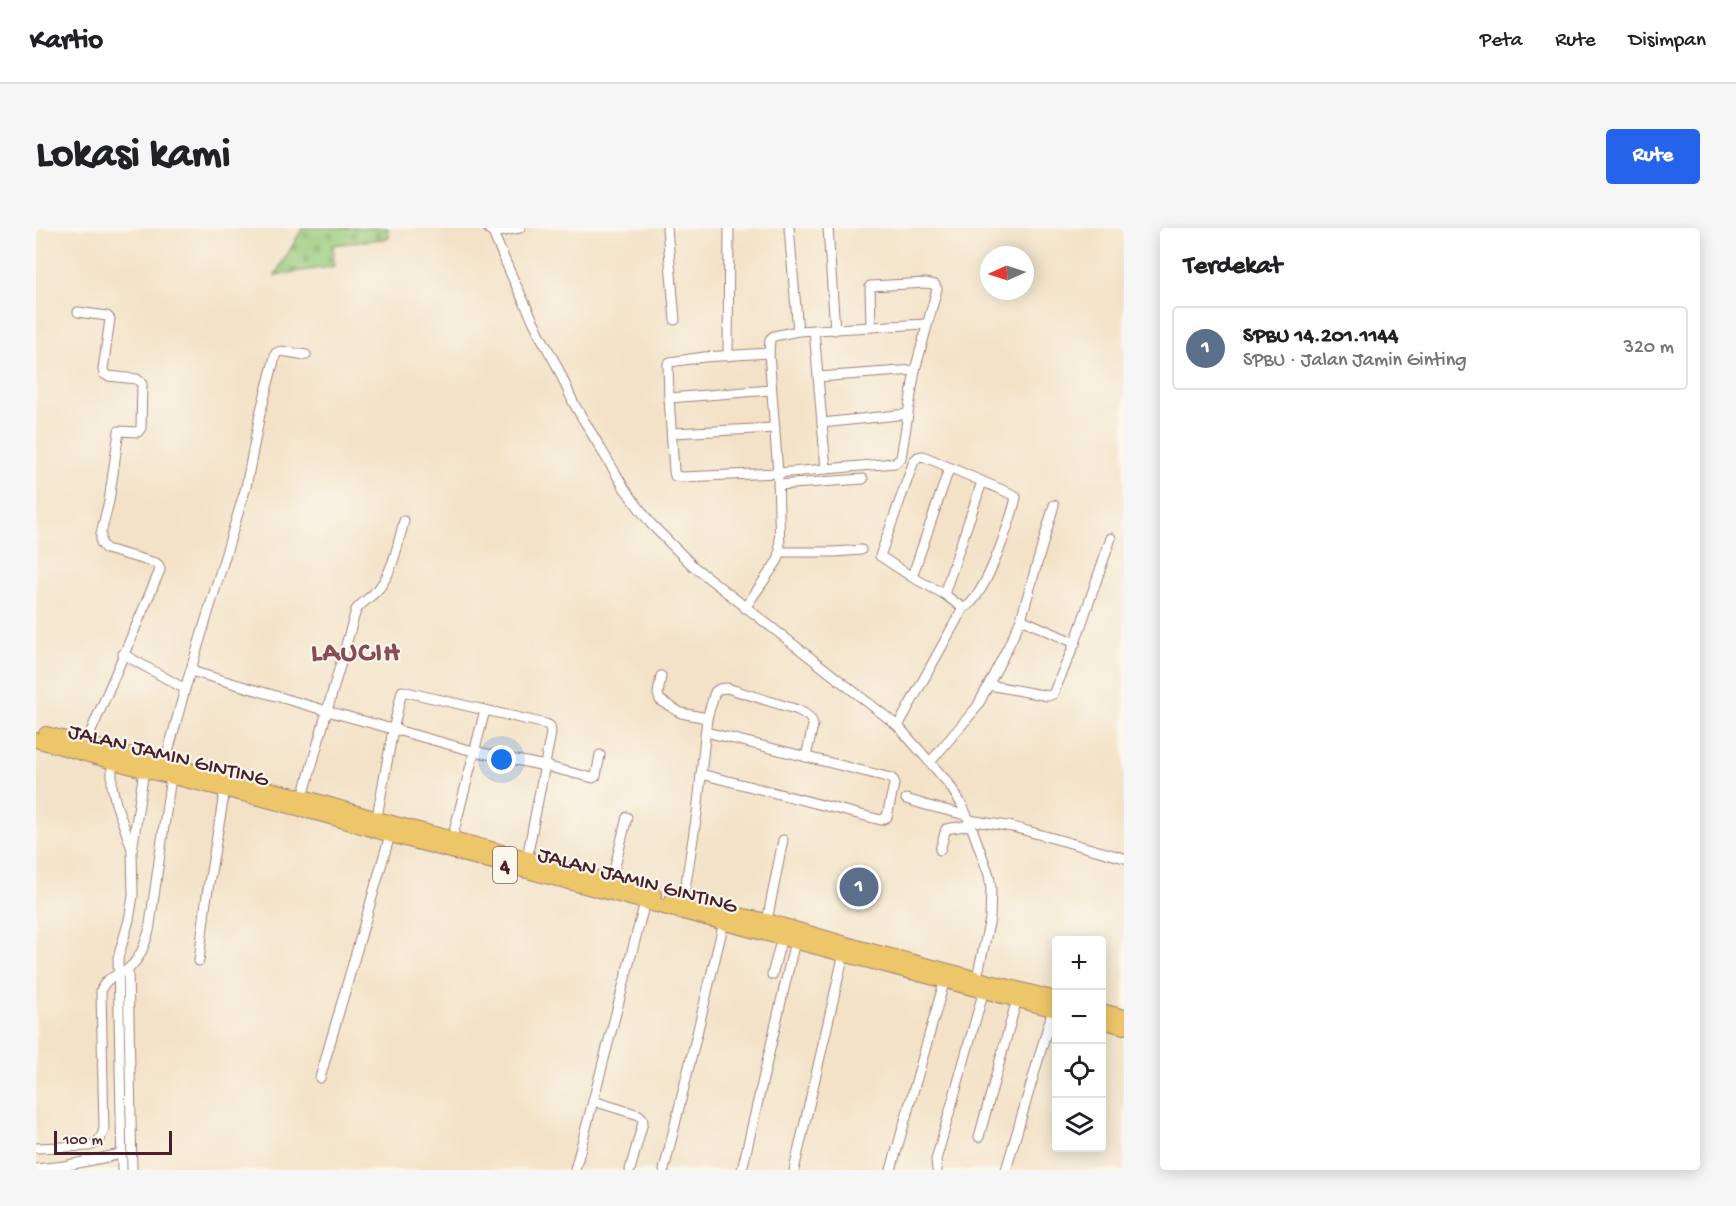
<!DOCTYPE html>
<html lang="id">
<head>
<meta charset="utf-8">
<style>
  body { margin:0; font-family:"Gochi Hand",sans-serif; background:#f6f6f6; color:#202124 }
  .controls { position:absolute; right:18px; bottom:18px; display:grid; overflow:hidden; border-radius:6px; box-shadow:0 3px 15px #0003 }
  .controls button { width:54px; height:54px; display:grid; place-items:center; padding:0; border:0; border-bottom:2px solid #e0e0e0; background:#fff; color:#202124; font:30px sans-serif }
  .compass { position:absolute; left:944px; top:18px; width:54px; height:54px; border-radius:50%; background:#fff; box-shadow:0 3px 15px #0003; rotate:267deg }
  .scale { position:absolute; left:18px; bottom:15px; width:118px; box-sizing:border-box; padding-left:6px; border:3px solid #4a1f2b; border-top:0; font-size:16px; line-height:21px; white-space:nowrap; color:#4a1f2b; -webkit-text-stroke:4px #fbf7ec; paint-order:stroke }
  .you { position:absolute; left:466px; top:532px; width:21px; height:21px; margin:-15px; border:4px solid #fff; border-radius:50%; background:#1a73e8; box-shadow:0 0 0 9px #1a73e833 }
  .badge { display:grid; place-items:center; width:39px; height:39px; border-radius:50%; background:#2563eb; color:#fff; font-size:20px; font-weight:700 }
  .pin { position:absolute; translate:-50% -50%; border:3px solid #fff; box-shadow:0 2px 6px #0006 }
  .list { margin:0; padding:0; list-style:none }
  h2 { display:flex; justify-content:space-between; align-items:center; height:78px; margin:0; padding:0 24px; font-size:26px }
  h2 small { font-size:20px; font-weight:400; color:#757577 }
  .list li { display:grid; grid-template-columns:39px 1fr auto; gap:18px; align-items:center; box-sizing:border-box; height:84px; margin:0 12px 12px; padding:0 12px; border:2px solid #e0e0e0; border-radius:6px }
  .list b { display:block; font-size:22px; white-space:nowrap }
  .list p { margin:0; font-size:20px; white-space:nowrap; color:#757577 }
  .list em { font-size:20px; font-style:normal; color:#757577 }
  .icon { flex:none; width:33px; height:33px; fill:none; stroke:currentColor; stroke-width:2; stroke-linecap:round; stroke-linejoin:round }
  .map { position:relative; flex:none; width:1088px; height:942px; overflow:hidden; border-radius:6px }
  header { display:flex; align-items:center; gap:36px; box-sizing:border-box; height:84px; padding:0 30px; background:#fff; border-bottom:2px solid #e0e0e0 }
  header strong { font-size:28px }
  nav { display:flex; gap:33px; margin-inline-start:auto; font-size:21px }
  .intro { display:flex; align-items:center; justify-content:space-between; box-sizing:border-box; height:144px; padding:0 36px }
  h1 { margin:0; font-size:42px }
  .button { padding:15px 27px; border-radius:6px; background:#2563eb; color:#fff; font-size:21px; font-weight:700 }
  main { display:flex; gap:36px; padding:0 36px }
  aside { flex:1; background:#fff; border-radius:6px; box-shadow:0 3px 15px #0003 }
  .map>svg:first-child { display:block }
  .cemetery { fill:url(#cemetery-stones); stroke:#717452; stroke-width:1.5 }
  .lines { fill:none; stroke-linecap:round; stroke-linejoin:round }
  .minor-casing { stroke:#9e8079; stroke-width:11 }
  .highway-casing { stroke:#9e8079; stroke-width:16 }
  .minor { stroke:#fff; stroke-width:9 }
  .highway { stroke:#ecc669; stroke-width:14 }
  .labels { text-anchor:middle; stroke-width:4.5; stroke-linejoin:round; paint-order:stroke }
  .shield { fill:#fbf7ec; stroke:#7f6065; stroke-width:1.5 }
  .shield-label { font-size:21px; font-weight:bold; fill:#4a1f2b }
  .street-label { font-size:22px; fill:#4a1f2b; stroke:#fbf7ec }
  .district-label { font-size:28px; font-weight:bold; letter-spacing:1.5px; fill:#884d53; stroke:#fbf7ec }
</style>
</head>
<body>
<header>
<strong>Kartio</strong>
<nav><a>Peta</a><a>Rute</a><a>Disimpan</a></nav>
</header>
<div class="intro"><h1>Lokasi kami</h1><a class="button">Rute</a></div>
<main>
<div class="map">
<svg width="1088" height="942" viewBox="0 0 1088 942">
  <defs>
    <pattern id="cemetery-stones" width="16" height="16" patternUnits="userSpaceOnUse" patternTransform="scale(1.5)"><rect width="16" height="16" fill="#98ca7a"/><path d="M2 7V4a2 2 0 0 1 4 0v3zM10 15v-3a2 2 0 0 1 4 0v3z" fill="#84ad6a"/></pattern>
  </defs>
  <rect width="100%" height="100%" fill="#fbf7ec"/>
  <filter id="ink" filterUnits="userSpaceOnUse"><feTurbulence type="fractalNoise" baseFrequency=".0167" numOctaves="2"/><feDisplacementMap in="SourceGraphic" scale="12" xChannelSelector="R" yChannelSelector="G"/><feConvolveMatrix kernelMatrix="1 2 1 2 8 2 1 2 1" color-interpolation-filters="sRGB"/></filter>
  <filter id="wash" filterUnits="userSpaceOnUse"><feTurbulence type="fractalNoise" baseFrequency=".008" numOctaves="4" result="noise"/><feDisplacementMap in="SourceGraphic" scale="24" xChannelSelector="R" yChannelSelector="G"/><feGaussianBlur stdDeviation="1.35" result="paint"/><feColorMatrix in="noise" values="0 0 0 0 0 0 0 0 0 0 0 0 0 0 0 0 0 1.4 0 .05"/><feComposite in="paint" operator="in"/></filter>
  <g filter="url(#wash)">
    <rect width="100%" height="100%" fill="#f3e2c7"/>
    <!-- cemetery -->
    <path class="cemetery" d="M 267,0 L 352,0 L 353,10 L 297,17 L 299,38 L 239,47 Z"/>
  </g>
  <g filter="url(#ink)">
    <g class="lines">
      <!-- minor casing -->
      <g class="minor-casing">
        <g id="minor">
          <path d="M 452,0 L 457,5 L 478,53 L 505,109 L 520,136 L 538,176 L 589,261 L 615,296 L 657,338 L 862,498 L 913,556 L 926,577 L 933,592 L 953,647 L 955,660 L 954,691 L 940,754"/>
          <path d="M 631,0 L 639,92"/>
          <path d="M 753,0 L 762,103"/>
          <path d="M 792,0 L 799,102"/>
          <path d="M 457,5 L 484,0"/>
          <path d="M 42,84 L 71,88 L 74,91 L 67,141 L 68,146 L 72,148 L 101,151 L 106,156 L 105,200 L 102,204 L 83,203 L 73,273 L 65,305 L 65,315 L 70,321 L 120,335 L 123,338 L 124,342 L 50,515"/>
          <path d="M 733,125 L 668,129 L 634,134 L 632,136 L 633,170 L 735,162"/>
          <path d="M 692,128 L 693,0"/>
          <path d="M 782,149 L 879,142"/>
          <path d="M 633,170 L 638,243 L 639,248 L 646,249 L 742,245 L 790,241 L 778,102"/>
          <path d="M 786,195 L 871,186"/>
          <path d="M 636,205 L 739,200"/>
          <path d="M 790,241 L 859,235 L 865,230 L 879,142 L 901,61 L 899,57 L 891,55 L 834,58 L 835,99"/>
          <path d="M 742,257 L 827,251"/>
          <path d="M 368,293 C 362,315 358,340 344,359 C 337,368 327,373 320,382 L 291,483 L 437,523 L 509,538 L 557,550 L 560,548 L 564,527"/>
          <path d="M 744,324 L 799,324 L 825,322"/>
          <path d="M 876,349 L 913,241"/>
          <path d="M 908,366 L 946,254"/>
          <path d="M 709,380 L 742,332 L 744,324 L 742,245 L 733,125 L 734,111 L 738,108 L 762,103 L 890,96"/>
          <path d="M 985,391 L 1039,415"/>
          <path d="M 87,426 L 149,461"/>
          <path d="M 155,443 L 291,483 L 267,569"/>
          <path d="M 625,448 L 622,466 L 624,472 L 645,485 L 671,490"/>
          <path d="M 953,457 L 1012,468 L 1017,466 L 1039,415 L 1075,310"/>
          <path d="M 862,498 L 927,380 L 908,366 L 876,349 L 844,328 L 878,233 L 882,229 L 887,228 L 978,267 L 980,269 C 976,290 947,376 927,380"/>
          <path d="M 76,533 L 76,558 L 80,576 L 96,621"/>
          <path d="M 895,533 L 941,479 L 972,419 L 985,391 L 1018,277"/>
          <path d="M 129,535 L 149,461 L 210,259 L 224,186 L 240,125 L 245,123 L 270,127"/>
          <path d="M 665,546 L 845,592 L 851,589 L 858,556 L 858,553 L 855,550 L 670,504"/>
          <path d="M 870,571 L 893,578 L 930,587"/>
          <path d="M 933,592 L 977,599 L 1088,630"/>
          <path d="M 340,594 L 357,502 L 366,463 L 510,496 L 514,498 L 515,505 L 491,630"/>
          <path d="M 416,611 L 449,482"/>
          <path d="M 904,622 L 910,601 L 934,597"/>
          <path d="M 575,655 L 591,589"/>
          <path d="M 647,674 L 661,585 L 671,490 L 679,464 L 683,461 L 691,460 L 762,482 C 769,486 776,489 777,497 L 770,529"/>
          <path d="M 731,693 L 747,612"/>
          <path d="M 163,733 L 170,673 L 189,561"/>
          <path d="M 92,742 L 96,942"/>
          <path d="M 736,747 L 746,709"/>
          <path d="M 284,850 L 354,607"/>
          <path d="M 557,873 L 603,887 L 606,890 L 607,894 L 594,942"/>
          <path d="M 943,909 L 981,771"/>
          <path d="M 0,920 L 53,918 C 63,915 65,910 68,901 L 65,763 C 69,748 82,749 93,740 C 104,731 109,716 113,703 L 135,549"/>
          <path d="M 0,941 L 28,938 L 85,926"/>
          <path d="M 86,942 L 82,730 L 93,692 L 97,668 L 96,623 L 108,542"/>
          <path d="M 539,942 L 609,674"/>
          <path d="M 628,942 L 688,694"/>
          <path d="M 706,942 L 759,713"/>
          <path d="M 758,942 L 808,725"/>
          <path d="M 855,942 L 909,751"/>
          <path d="M 901,942 L 900,932 L 948,762"/>
          <path d="M 970,942 L 1017,781"/>
        </g>
      </g>
      <!-- highway casing -->
      <g class="highway-casing">
        <g id="highway">
          <path d="M 10,506 L 129,535 L 165,545 L 267,569 L 341,591 L 501,633 L 618,667"/>
          <path d="M 0,512 C 43,524 85,537 128,547 C 204,565 279,583 354,607 L 1020,782"/>
          <path d="M 636,672 L 731,693 L 824,720 L 1020,771"/>
          <path d="M 1066,783 L 1088,789"/>
          <path d="M 1066,793 L 1088,799"/>
        </g>
      </g>
      <!-- minor -->
      <use href="#minor" class="minor"/>
      <!-- highway -->
      <use href="#highway" class="highway"/>
    </g>
  </g>
  <g class="labels">
    <!-- shield labels -->
    <rect class="shield" x="457" y="619" width="24" height="36" rx="4.5"/>
    <g class="shield-label">
      <text x="469" y="644">4</text>
    </g>
    <!-- street labels -->
    <g class="street-label">
      <text transform="translate(133 525) rotate(14)" y="8">JALAN JAMIN GINTING</text>
      <text transform="translate(602 650) rotate(15)" y="8">JALAN JAMIN GINTING</text>
    </g>
    <!-- district labels -->
    <g class="district-label">
      <text x="320" y="432">LAUCIH</text>
    </g>
  </g>
</svg>
<div class="controls">
<button>+</button>
<button>−</button>
<button><svg class="icon" aria-label="locate" viewBox="0 0 24 24"><circle cx="12" cy="12" r="6"/><path d="M12 2v4M12 18v4M2 12h4M18 12h4"/></svg></button>
<button><svg class="icon" aria-label="layers" viewBox="0 0 24 24"><path d="M12 4l9 5-9 5-9-5zM3 14l9 5 9-5"/></svg></button>
</div>
<svg class="compass" viewBox="-18 -18 36 36"><path d="M0-13l5 13h-10z" fill="#e53935"/><path d="M0 13l5-13h-10z" fill="#757577"/></svg>
<div class="scale">100 m</div>
<div class="you"></div>
<div class="pin badge" style="left:823px;top:659px;background:#5c6f8a">1</div>
</div>
<aside>
<h2>Terdekat<small></small></h2>
<ul class="list">
<li><span class="badge" style="background:#5c6f8a">1</span><div><b>SPBU 14.201.1144</b><p>SPBU · Jalan Jamin Ginting</p></div><em>320 m</em></li>
</ul>
</aside>
</main>
</body>
</html>
